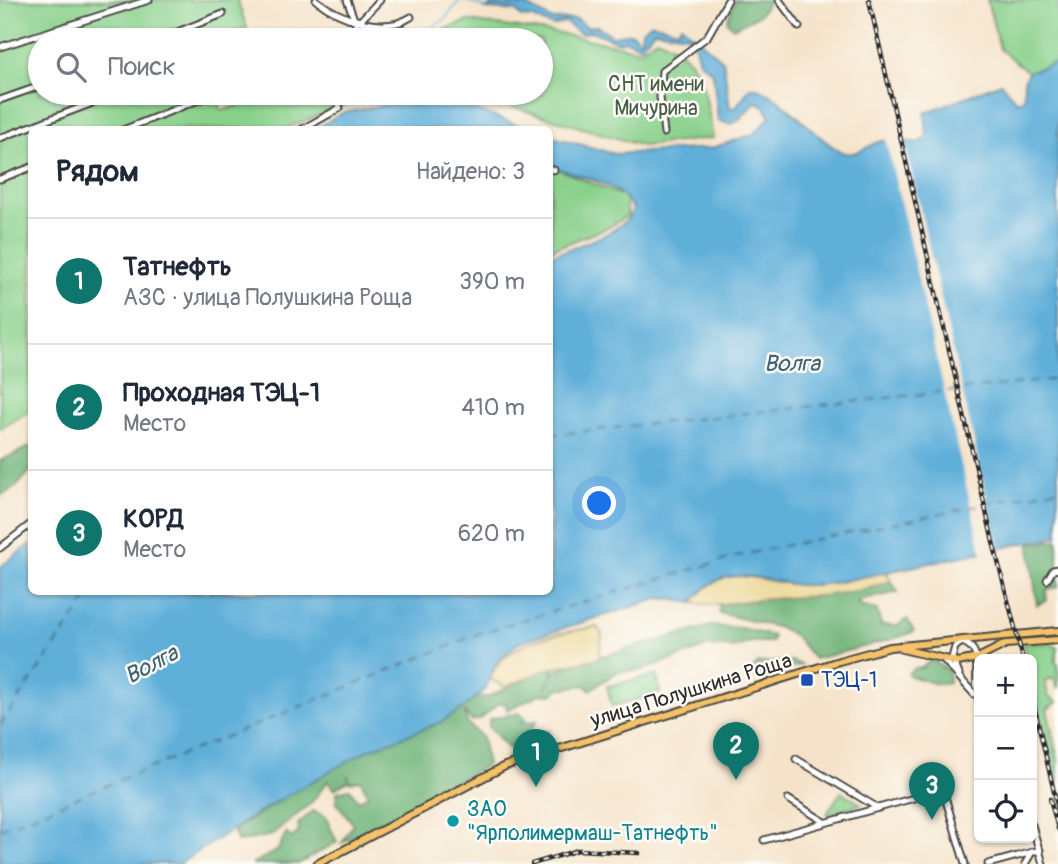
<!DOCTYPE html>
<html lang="ru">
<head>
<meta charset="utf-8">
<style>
  body { margin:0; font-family:Pangolin,sans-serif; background:#f2f2f3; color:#1f2937 }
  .controls { position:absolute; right:21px; bottom:21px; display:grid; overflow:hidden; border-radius:10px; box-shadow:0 2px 5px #0004 }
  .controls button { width:63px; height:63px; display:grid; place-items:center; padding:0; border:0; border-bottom:2px solid #e0e1e3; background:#fff; color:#1f2937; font:35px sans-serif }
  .you { position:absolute; left:600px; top:504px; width:24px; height:24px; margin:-18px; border:5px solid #fff; border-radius:50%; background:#1a73e8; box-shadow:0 0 0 10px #1a73e833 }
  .badge { display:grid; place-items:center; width:46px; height:46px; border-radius:50%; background:#0f766e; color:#fff; font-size:23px; font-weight:700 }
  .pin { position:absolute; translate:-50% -58px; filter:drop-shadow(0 2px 4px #0008) }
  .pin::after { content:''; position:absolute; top:37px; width:24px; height:21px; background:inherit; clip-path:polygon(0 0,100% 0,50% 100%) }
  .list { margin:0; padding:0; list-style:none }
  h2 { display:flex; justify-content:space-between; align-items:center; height:91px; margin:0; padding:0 28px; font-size:30px }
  h2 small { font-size:23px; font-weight:400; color:#747a83 }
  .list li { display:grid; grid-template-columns:46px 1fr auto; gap:21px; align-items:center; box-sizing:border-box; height:126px; padding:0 28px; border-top:2px solid #e0e1e3 }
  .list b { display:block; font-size:26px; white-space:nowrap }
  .list p { margin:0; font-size:23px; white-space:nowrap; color:#747a83 }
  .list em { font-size:23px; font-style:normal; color:#747a83 }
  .icon { flex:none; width:38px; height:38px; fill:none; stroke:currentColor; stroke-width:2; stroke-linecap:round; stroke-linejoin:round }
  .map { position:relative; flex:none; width:1058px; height:864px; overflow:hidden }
  .search { position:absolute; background:#fff; box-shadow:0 2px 5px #0004; left:28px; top:28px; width:525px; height:77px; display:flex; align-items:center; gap:18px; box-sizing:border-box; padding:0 24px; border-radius:38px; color:#747a83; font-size:26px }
  .panel { position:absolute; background:#fff; box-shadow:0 2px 5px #0004; left:28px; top:126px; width:525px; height:469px; border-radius:10px }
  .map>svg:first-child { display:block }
  .green { fill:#89d08b; stroke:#5a7e5b; stroke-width:2 }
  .forest { fill:#6eb277; stroke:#4c6e51; stroke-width:2 }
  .sand { fill:#eeda9e; stroke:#8c8264; stroke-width:2 }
  .water { fill:#5eafd9; stroke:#446d82; stroke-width:2 }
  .pier { fill:#f5e3c9 }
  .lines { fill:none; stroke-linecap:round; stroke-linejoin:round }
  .stream { stroke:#5eafd9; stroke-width:2 }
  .ferry { stroke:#3f6071; stroke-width:2; stroke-dasharray:9 7; stroke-linecap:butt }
  .minor-casing { stroke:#494743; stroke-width:9 }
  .major-casing { stroke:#494743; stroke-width:10 }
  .minor { stroke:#fff; stroke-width:5 }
  .major { stroke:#f3c26a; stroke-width:6 }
  .rail-casing { stroke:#2b2b2b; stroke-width:4.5 }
  .rail { stroke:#fdfcf7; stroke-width:2; stroke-dasharray:5; stroke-linecap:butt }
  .transit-dot { fill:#1a4fb4; stroke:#fdfcf7; stroke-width:2.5 }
  .culture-dot { fill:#0f9aa8; stroke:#fdfcf7; stroke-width:2.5 }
  .labels { text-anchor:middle; stroke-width:5; stroke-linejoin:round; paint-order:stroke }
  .park-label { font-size:21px; fill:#475d48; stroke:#fdfcf7 }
  .transit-label { font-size:21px; fill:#164399; stroke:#fdfcf7; text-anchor:start }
  .street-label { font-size:21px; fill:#2b2b2b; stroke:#fdfcf7 }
  .culture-label { font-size:21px; fill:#0d838f; stroke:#fdfcf7; text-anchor:start }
  .water-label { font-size:23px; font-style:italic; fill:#3f6071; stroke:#fdfcf7 }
</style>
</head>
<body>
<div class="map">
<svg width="1058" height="864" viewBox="0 0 1058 864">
  <rect width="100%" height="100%" fill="#fdfcf7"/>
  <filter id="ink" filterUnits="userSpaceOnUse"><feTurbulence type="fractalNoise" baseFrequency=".0143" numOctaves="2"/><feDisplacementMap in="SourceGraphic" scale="14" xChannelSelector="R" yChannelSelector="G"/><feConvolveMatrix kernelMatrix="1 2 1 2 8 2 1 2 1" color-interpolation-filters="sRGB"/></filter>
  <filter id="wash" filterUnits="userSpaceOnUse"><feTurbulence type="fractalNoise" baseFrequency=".00686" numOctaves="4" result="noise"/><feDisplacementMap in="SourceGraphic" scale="28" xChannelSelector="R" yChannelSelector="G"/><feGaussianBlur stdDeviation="1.57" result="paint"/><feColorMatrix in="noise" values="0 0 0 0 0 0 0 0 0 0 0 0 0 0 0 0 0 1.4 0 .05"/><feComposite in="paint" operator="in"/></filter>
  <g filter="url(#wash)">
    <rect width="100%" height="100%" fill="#f5e3c9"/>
    <!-- green -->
    <g class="green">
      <path d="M 0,0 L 237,0 L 247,28 L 217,40 L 40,40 L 40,93 L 215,93 L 222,111 L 273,93 L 541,93 L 541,40 L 415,40 L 468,21 L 562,34 L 640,50 L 656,38 C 704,55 705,94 713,138 L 643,146 L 472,95 L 389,96 L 347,104 L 284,129 L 32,130 L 31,410 L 0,429 Z"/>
      <path d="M 987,0 L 1058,0 L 1058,62 L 1028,72 L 1000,49 Z"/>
      <path d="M 550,166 L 625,197 L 628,215 L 609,227 L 550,250 Z"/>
      <path d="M 1049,643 L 1058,648 L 1055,662 L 1058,664 L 1058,689 L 1053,678 L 1045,681 L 1048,696 L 1057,702 L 1047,709 L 1058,760 L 1058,787 L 1032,682 L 1032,659 L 1026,659 L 1024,644 Z"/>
      <path d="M 657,675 L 660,693 L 612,706 L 607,686 Z"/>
      <path d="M 841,792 L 861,804 L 828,815 L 827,813 Z"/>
    </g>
    <!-- forest -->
    <g class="forest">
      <path d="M 735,0 L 770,0 L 759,15 L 733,28 L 727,21 Z"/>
      <path d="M 31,446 L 31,470 L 16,487 L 0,496 L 0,461 Z"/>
      <path d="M 1029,539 L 1034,543 L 1058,540 L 1058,587 L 1046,590 L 1047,600 L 1037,605 Z"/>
      <path d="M 891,581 L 898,592 L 859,601 L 859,606 L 877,610 L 881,625 L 897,626 L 907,619 L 914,631 C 908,637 830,655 814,659 L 795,636 L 780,628 L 719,613 L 720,605 C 779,594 833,602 891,581 Z"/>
      <path d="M 711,626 L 741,628 L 773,636 L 772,642 L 750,642 L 733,648 L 710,646 L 643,670 L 617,672 L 590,690 L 585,685 L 557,689 L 553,694 L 540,694 L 507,710 L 506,704 L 499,703 L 480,719 L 472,721 L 464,712 L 468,724 L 482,737 L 487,765 L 342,843 L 353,824 L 336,802 L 337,792 L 350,789 L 358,801 L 368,795 L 361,780 L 350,782 L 347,775 L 349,781 L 334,789 L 328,781 L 311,803 L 272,835 L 238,842 L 233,831 L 294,791 L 368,750 L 441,722 L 475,698 L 488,697 L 547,668 L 554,669 L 546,689 L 552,674 L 563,667 Z"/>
      <path d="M 931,659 L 949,671 L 949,683 L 937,684 L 910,676 L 908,673 L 915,668 L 922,668 Z"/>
      <path d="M 792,661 L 802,665 L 754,677 L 751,670 L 758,663 Z"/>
      <path d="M 519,713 L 525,718 L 521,722 L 537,721 L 530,731 L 532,734 L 549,731 L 549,736 L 508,748 L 489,727 L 489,719 Z"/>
      <path d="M 313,811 L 325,816 L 337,842 L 298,864 L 252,864 L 278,850 L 286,833 L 291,838 L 299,832 L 298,824 Z"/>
    </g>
    <!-- sand -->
    <g class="sand">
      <path d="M 886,571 L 891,581 C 838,600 799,595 746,601 C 727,603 711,607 692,603 C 727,556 759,585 806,585 C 833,585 860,577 886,571 Z"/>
      <path d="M 597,627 L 602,634 L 599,658 L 547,669 L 506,687 L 490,679 C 502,641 562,632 597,627 Z"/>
    </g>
    <!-- water -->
    <g class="water">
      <path d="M 493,5 L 527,6 L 553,20 L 577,19 L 587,27 L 597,26 L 613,36 L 631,33 L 641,40 L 642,30 L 652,23 L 678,30 L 681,25 L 723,60 L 730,108 L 735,108 L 750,88 C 773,83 816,141 842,152 C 855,158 869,144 882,141 C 893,138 908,144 920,142 L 927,136 L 925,113 L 1001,83 L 1017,102 L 1024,99 L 1024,81 L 1028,72 L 1058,62 L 1058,536 L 839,582 C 826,583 813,586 801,585 C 755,581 724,559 692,603 L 661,598 L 519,642 L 497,661 L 485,690 L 462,709 L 441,722 L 368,750 L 262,810 L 179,864 L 0,864 L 0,567 L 31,544 L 32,592 L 550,592 L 550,256 C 571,247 627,233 633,209 C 621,182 575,176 550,166 L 550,136 L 615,154 L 712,148 L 754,134 L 770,117 L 765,106 L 756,102 C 743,111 739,132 718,120 L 713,73 L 699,61 L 693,40 L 687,35 L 654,30 L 641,46 L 626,40 L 617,42 L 592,31 L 581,34 L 565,22 L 553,26 L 533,18 L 522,17 L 516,11 L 486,9 Z"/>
      <path d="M 402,102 L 455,103 L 530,129 L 315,129 L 342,113 Z"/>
    </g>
    <!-- pier -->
    <path class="pier" d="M 885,136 L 904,139 L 999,550 L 982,554 Z"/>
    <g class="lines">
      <!-- stream -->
      <g class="stream">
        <path d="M 464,0 L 486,8"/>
        <path d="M 421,34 L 444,20 L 460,0"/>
      </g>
      <!-- ferry -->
      <g class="ferry">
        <path d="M 550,435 L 1058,379"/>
        <path d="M 0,726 L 92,592"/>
        <path d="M 0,829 L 483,632 L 745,554 L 1058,489"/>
      </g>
    </g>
  </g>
  <g filter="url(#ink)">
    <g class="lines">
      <!-- minor casing -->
      <g class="minor-casing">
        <g id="minor">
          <path d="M 316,0 C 340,19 383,35 411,17"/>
          <path d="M 347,0 L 354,19"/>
          <path d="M 779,0 L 799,27"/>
          <path d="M 360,21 L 380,0"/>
          <path d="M 157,40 L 223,14"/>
          <path d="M 351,40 L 357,20"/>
          <path d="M 0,47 L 149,0"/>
          <path d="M 0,100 L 40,86"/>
          <path d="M 123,130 L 216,93"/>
          <path d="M 301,130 L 340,108 L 335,93"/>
          <path d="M 664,133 L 660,97 L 662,71 L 707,37 L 728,0"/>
          <path d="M 0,138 L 119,93"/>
          <path d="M 550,169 L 554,170"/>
          <path d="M 0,179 L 32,167"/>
          <path d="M 0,548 L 32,523"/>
          <path d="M 1047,580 L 1053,570 L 1058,569"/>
          <path d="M 944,660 L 974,694"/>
          <path d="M 959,674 L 952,658 L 955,647 L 962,642 C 987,650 971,679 979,699"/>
          <path d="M 796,759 L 878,808"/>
          <path d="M 788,799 L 825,822"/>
          <path d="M 1032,825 L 1043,864"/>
          <path d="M 764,840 L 939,791 L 945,797 L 965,864"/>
          <path d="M 988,864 L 1040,850"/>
          <path d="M 1025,864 L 1032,852"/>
        </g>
      </g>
      <!-- major casing -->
      <g class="major-casing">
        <g id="major">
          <path d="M 902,649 L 958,662 L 978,658 L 1006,644 L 1058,640"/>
          <path d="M 317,864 L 505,766 L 839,661 L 890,647 L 1058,631"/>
        </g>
      </g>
      <!-- minor -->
      <use href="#minor" class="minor"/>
      <!-- major -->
      <use href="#major" class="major"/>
      <!-- rail casing -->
      <g class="rail-casing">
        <g id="rail">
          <path d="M 869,0 L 993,542 L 1023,659"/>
          <path d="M 1032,697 L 1058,809"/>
          <path d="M 1050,799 L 1058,829"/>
          <path d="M 532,864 L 578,850 L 639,853"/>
        </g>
      </g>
      <!-- rail -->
      <use href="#rail" class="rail"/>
    </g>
  </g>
  <!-- markers -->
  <rect class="transit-dot" x="800" y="673" width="14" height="14" rx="3.5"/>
  <circle class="culture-dot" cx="453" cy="821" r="7"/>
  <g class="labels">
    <!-- park labels -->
    <g class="park-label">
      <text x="656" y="91">СНТ имени<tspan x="656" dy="24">Мичурина</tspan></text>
    </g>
    <!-- transit labels -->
    <g class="transit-label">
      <text x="821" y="687">ТЭЦ-1</text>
    </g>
    <!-- street labels -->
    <g class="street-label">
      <text transform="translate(691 690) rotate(-17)" y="7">улица Полушкина Роща</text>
    </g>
    <!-- culture labels -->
    <g class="culture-label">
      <text x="467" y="816">ЗАО<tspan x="467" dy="24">"Ярполимермаш-Татнефть"</tspan></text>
    </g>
    <!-- water labels -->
    <g class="water-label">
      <text x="792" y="371">Волга</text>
      <text transform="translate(151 664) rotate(-28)" y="8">Волга</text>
    </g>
  </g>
</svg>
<div class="controls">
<button>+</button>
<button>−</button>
<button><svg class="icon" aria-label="locate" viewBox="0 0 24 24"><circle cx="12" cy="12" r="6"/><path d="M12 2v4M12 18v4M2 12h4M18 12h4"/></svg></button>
</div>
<div class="you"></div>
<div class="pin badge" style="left:536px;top:787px">1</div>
<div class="pin badge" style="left:736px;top:780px">2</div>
<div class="pin badge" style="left:932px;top:820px">3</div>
<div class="search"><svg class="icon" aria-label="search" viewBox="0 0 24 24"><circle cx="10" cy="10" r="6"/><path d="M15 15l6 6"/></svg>Поиск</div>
<section class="panel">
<h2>Рядом<small>Найдено: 3</small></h2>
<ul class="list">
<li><span class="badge">1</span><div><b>Татнефть</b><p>АЗС · улица Полушкина Роща</p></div><em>390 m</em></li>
<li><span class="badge">2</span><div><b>Проходная ТЭЦ-1</b><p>Место</p></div><em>410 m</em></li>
<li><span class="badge">3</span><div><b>КОРД</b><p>Место</p></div><em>620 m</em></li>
</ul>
</section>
</div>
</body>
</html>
